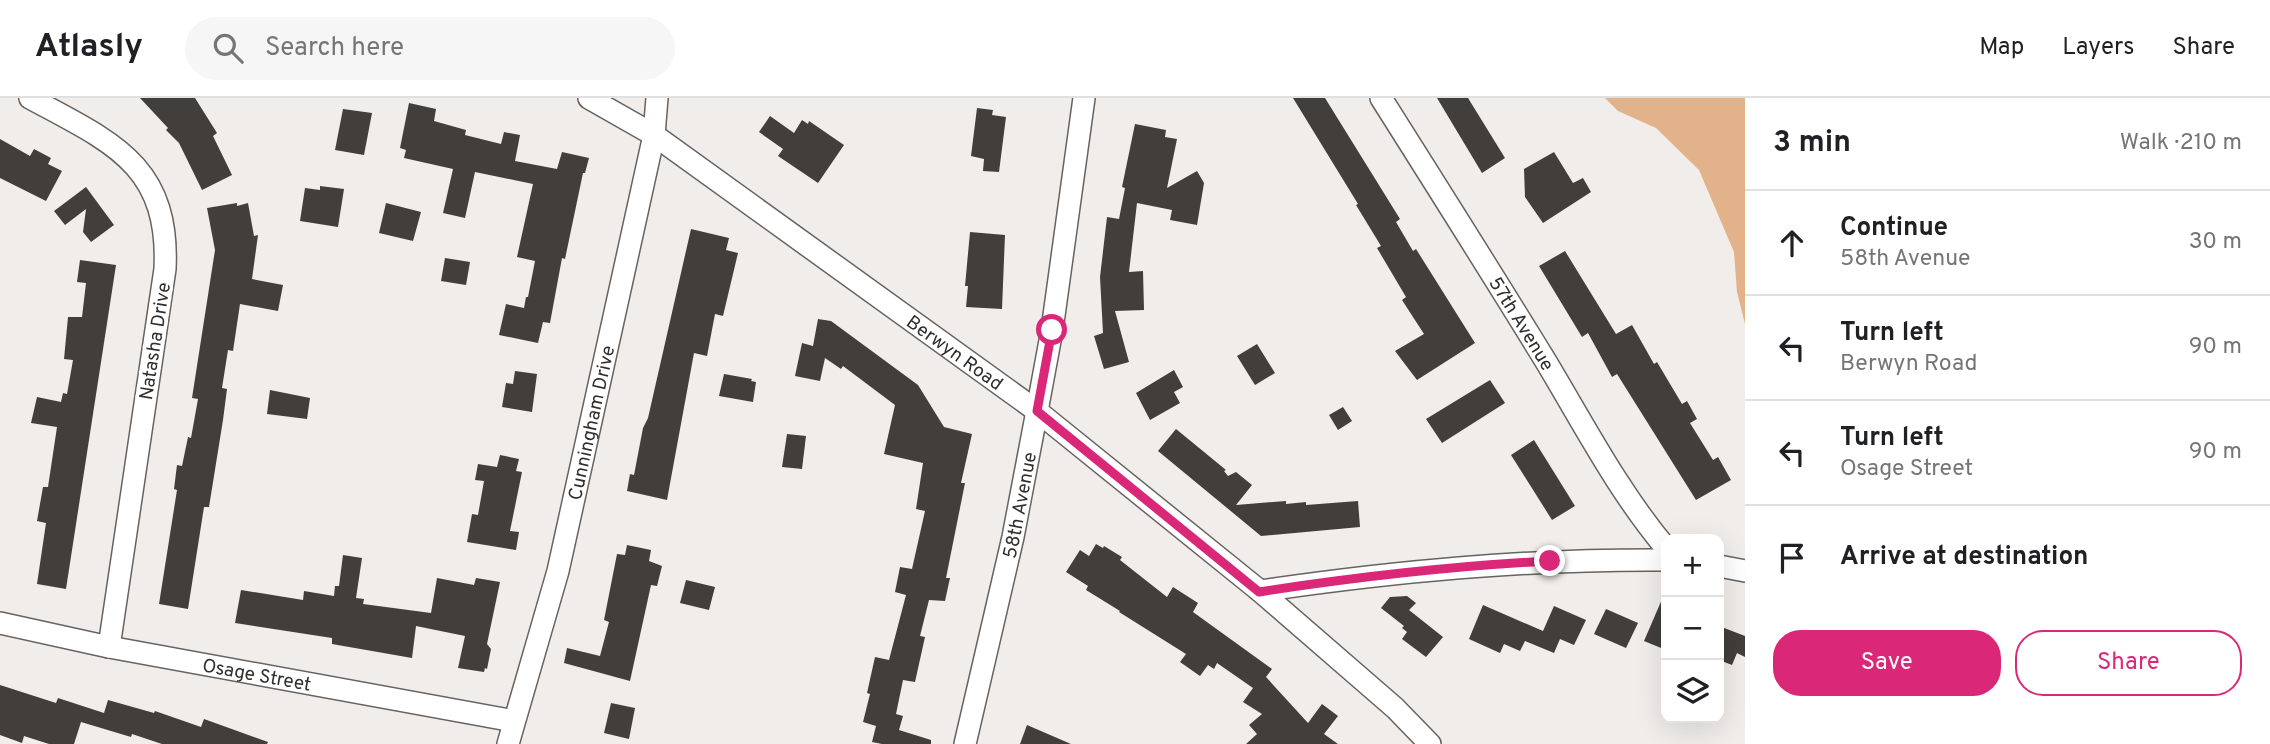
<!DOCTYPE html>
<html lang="en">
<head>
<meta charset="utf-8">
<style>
  body { margin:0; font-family:Overpass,sans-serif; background:#f6f6f6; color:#202124 }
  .controls { position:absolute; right:21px; bottom:21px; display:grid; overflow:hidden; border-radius:14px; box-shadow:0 7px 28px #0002 }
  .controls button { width:63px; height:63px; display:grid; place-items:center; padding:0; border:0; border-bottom:2px solid #e0e0e0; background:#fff; color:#202124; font:35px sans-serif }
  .stop { position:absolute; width:21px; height:21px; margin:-16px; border:5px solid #db2777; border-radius:50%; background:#fff }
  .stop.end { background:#db2777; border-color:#fff; box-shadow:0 2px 7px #0008 }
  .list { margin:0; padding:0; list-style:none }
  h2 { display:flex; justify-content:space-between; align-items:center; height:91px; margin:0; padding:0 28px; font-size:30px }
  h2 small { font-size:23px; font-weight:400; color:#757577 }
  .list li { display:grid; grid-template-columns:46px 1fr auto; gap:21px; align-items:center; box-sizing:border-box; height:105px; padding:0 28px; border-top:2px solid #e0e0e0 }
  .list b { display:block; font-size:26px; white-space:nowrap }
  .list p { margin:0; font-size:23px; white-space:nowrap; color:#757577 }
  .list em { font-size:23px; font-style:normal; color:#757577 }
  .actions { display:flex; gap:14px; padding:21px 28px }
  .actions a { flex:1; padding:16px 0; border:2px solid #db2777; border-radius:28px; text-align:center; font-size:24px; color:#db2777 }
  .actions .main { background:#db2777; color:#fff }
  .icon { flex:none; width:38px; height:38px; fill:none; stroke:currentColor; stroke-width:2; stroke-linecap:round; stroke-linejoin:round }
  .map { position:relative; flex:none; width:1745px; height:646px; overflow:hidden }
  header { display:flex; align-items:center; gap:42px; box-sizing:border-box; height:98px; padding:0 35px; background:#fff; border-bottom:2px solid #e0e0e0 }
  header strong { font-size:33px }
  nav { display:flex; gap:38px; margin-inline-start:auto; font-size:24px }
  .search { width:490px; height:63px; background:#f6f6f6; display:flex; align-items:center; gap:18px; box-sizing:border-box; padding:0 24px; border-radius:38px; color:#757577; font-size:26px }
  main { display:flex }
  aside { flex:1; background:#fff }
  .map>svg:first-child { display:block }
  .forest { fill:#e2b28a }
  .building { fill:#413e3b }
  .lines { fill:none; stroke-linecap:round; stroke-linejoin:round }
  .minor-casing { stroke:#666360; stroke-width:24 }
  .minor { stroke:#fff; stroke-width:21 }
  .route { stroke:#db2777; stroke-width:9 }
  .labels { text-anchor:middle; stroke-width:7; stroke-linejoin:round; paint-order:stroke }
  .street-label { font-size:19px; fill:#302f2d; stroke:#fff }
</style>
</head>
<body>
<header>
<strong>Atlasly</strong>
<div class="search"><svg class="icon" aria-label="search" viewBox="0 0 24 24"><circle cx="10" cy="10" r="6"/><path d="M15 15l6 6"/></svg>Search here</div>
<nav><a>Map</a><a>Layers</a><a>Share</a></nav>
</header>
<main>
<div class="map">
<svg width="1745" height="646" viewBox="0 0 1745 646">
  <rect width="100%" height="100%" fill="#f1edea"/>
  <!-- forest -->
  <path class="forest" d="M 1605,0 L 1745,0 L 1745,226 L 1737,194 L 1734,154 L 1699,72 L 1656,30 L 1618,13 Z"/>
  <!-- building -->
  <g class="building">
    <path d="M 140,0 L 195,0 L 217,35 L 213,38 L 232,77 L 202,92 L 179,45 L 166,32 L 168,30 Z"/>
    <path d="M 1293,0 L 1325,0 L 1400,121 L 1396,124 L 1413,153 L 1416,151 L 1475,245 L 1417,282 L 1395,253 L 1424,236 L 1402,202 L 1406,199 L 1377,150 L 1381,148 L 1356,107 L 1358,106 Z"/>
    <path d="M 1437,0 L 1468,0 L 1505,60 L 1482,75 Z"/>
    <path d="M 409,5 L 436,11 L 434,23 L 466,32 L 465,37 L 501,46 L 504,34 L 520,37 L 515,63 L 557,71 L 562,54 L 589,60 L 585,75 L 583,75 L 565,161 L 562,160 L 550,225 L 543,224 L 538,245 L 499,237 L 506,206 L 524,210 L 526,199 L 528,199 L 535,163 L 517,159 L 533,86 L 475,74 L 465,120 L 443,115 L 453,71 L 404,60 L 406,52 L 400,50 Z"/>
    <path d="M 977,10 L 993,12 L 992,17 L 1006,19 L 999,74 L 983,73 L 984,61 L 971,58 Z"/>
    <path d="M 343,11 L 372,15 L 364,57 L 335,52 Z"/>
    <path d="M 770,18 L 794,35 L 802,22 L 808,26 L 809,23 L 844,47 L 818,85 L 778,58 L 783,51 L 759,34 Z"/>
    <path d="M 1135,26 L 1166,32 L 1165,39 L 1177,41 L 1167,90 L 1197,73 L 1204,85 L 1197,127 L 1170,122 L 1172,112 L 1137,105 L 1129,174 L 1143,173 L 1144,212 L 1115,213 L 1129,264 L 1104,271 L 1094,238 L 1103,235 L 1100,179 L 1107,119 L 1119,121 L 1125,90 L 1122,89 Z"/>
    <path d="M 0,41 L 30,58 L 34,51 L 51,60 L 48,66 L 62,73 L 46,103 L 0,80 Z"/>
    <path d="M 1554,54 L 1573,85 L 1583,80 L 1591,94 L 1543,125 L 1525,99 L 1524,71 Z"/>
    <path d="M 320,88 L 344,91 L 338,129 L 300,123 L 305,90 L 320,92 Z"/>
    <path d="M 86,89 L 114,127 L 91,144 L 83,134 L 86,111 L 65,127 L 54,113 Z"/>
    <path d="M 237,105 L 237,108 L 248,105 L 254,138 L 258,137 L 252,181 L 283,187 L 278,213 L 240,206 L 233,253 L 228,252 L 222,290 L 227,291 L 223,322 L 209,409 L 204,409 L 188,511 L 159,506 L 177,392 L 174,391 L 177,367 L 182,368 L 188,339 L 191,340 L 198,301 L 192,300 L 215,152 L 207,110 Z"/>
    <path d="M 386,105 L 421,114 L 413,143 L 379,135 Z"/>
    <path d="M 691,131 L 729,140 L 726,152 L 738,155 L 723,218 L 715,216 L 707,258 L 694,255 L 667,402 L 627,393 L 630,376 L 634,377 L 643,330 L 648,320 Z"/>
    <path d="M 970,134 L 1005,137 L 1002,211 L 966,209 L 968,188 L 965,188 Z"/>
    <path d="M 1565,153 L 1616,236 L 1632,227 L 1654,266 L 1657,264 L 1682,306 L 1687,303 L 1697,321 L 1690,325 L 1713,362 L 1718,359 L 1731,382 L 1696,402 L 1617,276 L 1612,279 L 1588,235 L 1582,239 L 1539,168 Z"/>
    <path d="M 445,160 L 470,164 L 466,187 L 441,183 Z"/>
    <path d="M 80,162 L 116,167 L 66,491 L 37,486 L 46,425 L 37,423 L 43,389 L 48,389 L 57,329 L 31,325 L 37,299 L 61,304 L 63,295 L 67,296 L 73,262 L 64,261 L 68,219 L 82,219 L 86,185 L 77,184 Z"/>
    <path d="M 818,221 L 831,223 L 918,287 L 944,329 L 972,336 L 961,385 L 965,385 L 946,480 L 950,480 L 945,503 L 929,502 L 920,538 L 925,539 L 915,584 L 903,582 L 896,616 L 903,618 L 899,632 L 931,642 L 931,646 L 882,646 L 872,644 L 876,628 L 863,624 L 870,596 L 867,595 L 875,559 L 889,562 L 906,497 L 895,494 L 900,469 L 912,471 L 925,413 L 916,411 L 923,365 L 884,356 L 895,307 L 843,268 L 841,271 L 825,260 L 820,283 L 795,278 L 802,245 L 813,248 Z"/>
    <path d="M 1257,246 L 1275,275 L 1255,287 L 1237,258 Z"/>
    <path d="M 1174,272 L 1183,289 L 1174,294 L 1180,305 L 1150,322 L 1136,295 Z"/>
    <path d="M 515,273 L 537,276 L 532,314 L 502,309 L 506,285 L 513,286 Z"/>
    <path d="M 724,276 L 752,281 L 751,283 L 756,284 L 753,304 L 719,298 Z"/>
    <path d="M 1490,282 L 1505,305 L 1442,345 L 1426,321 Z"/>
    <path d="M 270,292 L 310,300 L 307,321 L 267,316 Z"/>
    <path d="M 1343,309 L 1352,323 L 1338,332 L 1329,317 Z"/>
    <path d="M 1176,331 L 1226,372 L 1224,373 L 1228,378 L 1236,374 L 1252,387 L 1236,407 L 1286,403 L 1286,406 L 1306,404 L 1306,407 L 1358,403 L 1360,429 L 1261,438 L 1158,353 Z"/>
    <path d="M 787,336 L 806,338 L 802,371 L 782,369 Z"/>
    <path d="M 1534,342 L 1575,408 L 1552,422 L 1511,357 Z"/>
    <path d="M 500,357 L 519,361 L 516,373 L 522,374 L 510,433 L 519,434 L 516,452 L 467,444 L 472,416 L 478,417 L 484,383 L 475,382 L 478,366 L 497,369 Z"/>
    <path d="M 1096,446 L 1103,450 L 1104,448 L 1122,459 L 1120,462 L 1167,499 L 1173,489 L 1198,505 L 1193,514 L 1272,571 L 1266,579 L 1308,625 L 1322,606 L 1338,618 L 1324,636 L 1338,646 L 1246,646 L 1257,636 L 1249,627 L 1262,616 L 1243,604 L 1253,590 L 1217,565 L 1214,571 L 1208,567 L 1200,578 L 1180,564 L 1186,556 L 1119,514 L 1120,513 L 1086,492 L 1088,488 L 1066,474 L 1080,452 L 1089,458 Z"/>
    <path d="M 627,447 L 651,452 L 649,463 L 662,468 L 657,488 L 651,487 L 630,583 L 564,565 L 567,550 L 600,558 L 609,524 L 604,522 L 617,456 L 625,457 Z"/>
    <path d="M 343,457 L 362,460 L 356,500 L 364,501 L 363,506 L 431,515 L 437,480 L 474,487 L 476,480 L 500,484 L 487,546 L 491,551 L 487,571 L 485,570 L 484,574 L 458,570 L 465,538 L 416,528 L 412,560 L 332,546 L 332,540 L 235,525 L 241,492 L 303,502 L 304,493 L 334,498 L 335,488 L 339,488 Z"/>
    <path d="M 686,482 L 715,489 L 709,512 L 680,505 Z"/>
    <path d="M 1666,492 L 1666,552 L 1644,543 Z"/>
    <path d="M 1407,498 L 1416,505 L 1409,512 L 1443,539 L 1426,559 L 1402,541 L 1407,534 L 1402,530 L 1404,528 L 1381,510 L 1390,499 Z"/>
    <path d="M 1483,507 L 1543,533 L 1554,508 L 1586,522 L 1574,547 L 1560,541 L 1554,555 L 1525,543 L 1520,553 L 1504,546 L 1500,555 L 1469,541 Z"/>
    <path d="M 1606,511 L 1638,525 L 1626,550 L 1594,536 Z"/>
    <path d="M 1719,528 L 1745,538 L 1745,559 L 1737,555 L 1732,567 L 1719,562 Z"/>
    <path d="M 0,587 L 56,605 L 58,600 L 104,615 L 108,602 L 154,615 L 155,613 L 201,629 L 204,621 L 268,644 L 267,646 L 162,646 L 132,636 L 131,639 L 81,624 L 74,646 L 49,646 L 24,638 L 22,645 L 0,637 Z"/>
    <path d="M 611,605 L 635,610 L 629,641 L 604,635 Z"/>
    <path d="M 1027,627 L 1071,646 L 1020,646 Z"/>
  </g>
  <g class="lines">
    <!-- minor casing -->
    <g class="minor-casing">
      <g id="minor">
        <path d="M 30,0 C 111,44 170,66 165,171 L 109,549"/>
        <path id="s1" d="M 589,0 L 654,37 L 1037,313 L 1260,493 L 1395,610 L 1430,646"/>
        <path id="s2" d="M 1381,0 C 1436,87 1491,174 1545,262 C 1583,325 1618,393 1666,450"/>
        <path d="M 1719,468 L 1745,473"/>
        <path d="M 1260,493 C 1397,473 1527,461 1666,462"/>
        <path id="s3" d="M 0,525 L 109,549 L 514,623"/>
        <path id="s4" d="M 508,646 L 558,473 L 654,37 L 657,0"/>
        <path id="s5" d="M 965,646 L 1013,439 L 1037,313 L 1052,232 L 1084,0"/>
      </g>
    </g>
    <!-- minor -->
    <use href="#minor" class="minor"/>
  </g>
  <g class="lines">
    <!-- route -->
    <path class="route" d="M 1052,232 L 1037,313 L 1259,494 C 1356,479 1453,468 1550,463"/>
  </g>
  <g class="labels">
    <!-- street labels -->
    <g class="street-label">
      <text dy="7" stroke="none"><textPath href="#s2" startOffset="266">57th Avenue</textPath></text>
      <text transform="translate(154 243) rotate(-81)" y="7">Natasha Drive</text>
      <text dy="7" stroke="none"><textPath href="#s1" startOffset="446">Berwyn Road</textPath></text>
      <text dy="7" stroke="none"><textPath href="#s4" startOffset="332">Cunningham Drive</textPath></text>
      <text dy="7" stroke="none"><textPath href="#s5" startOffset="245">58th Avenue</textPath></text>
      <text dy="7" stroke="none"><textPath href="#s3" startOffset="262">Osage Street</textPath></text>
    </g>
  </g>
</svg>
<div class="controls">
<button>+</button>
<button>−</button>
<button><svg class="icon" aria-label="layers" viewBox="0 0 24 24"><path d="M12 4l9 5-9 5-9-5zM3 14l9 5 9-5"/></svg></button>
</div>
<div class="stop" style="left:1052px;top:232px"></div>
<div class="stop end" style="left:1550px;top:463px"></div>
</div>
<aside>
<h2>3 min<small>Walk · 210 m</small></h2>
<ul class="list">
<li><svg class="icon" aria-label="ahead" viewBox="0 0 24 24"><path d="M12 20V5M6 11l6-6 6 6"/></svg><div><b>Continue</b><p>58th Avenue</p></div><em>30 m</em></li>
<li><svg class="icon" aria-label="left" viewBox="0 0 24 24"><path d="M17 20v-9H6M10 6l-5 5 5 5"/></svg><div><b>Turn left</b><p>Berwyn Road</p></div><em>90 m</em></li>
<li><svg class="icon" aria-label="left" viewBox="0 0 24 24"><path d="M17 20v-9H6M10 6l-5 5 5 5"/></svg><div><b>Turn left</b><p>Osage Street</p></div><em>90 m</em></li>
<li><svg class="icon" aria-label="arrive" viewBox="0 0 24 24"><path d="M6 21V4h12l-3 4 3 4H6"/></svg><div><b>Arrive at destination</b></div></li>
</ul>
<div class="actions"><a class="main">Save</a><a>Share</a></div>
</aside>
</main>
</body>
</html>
